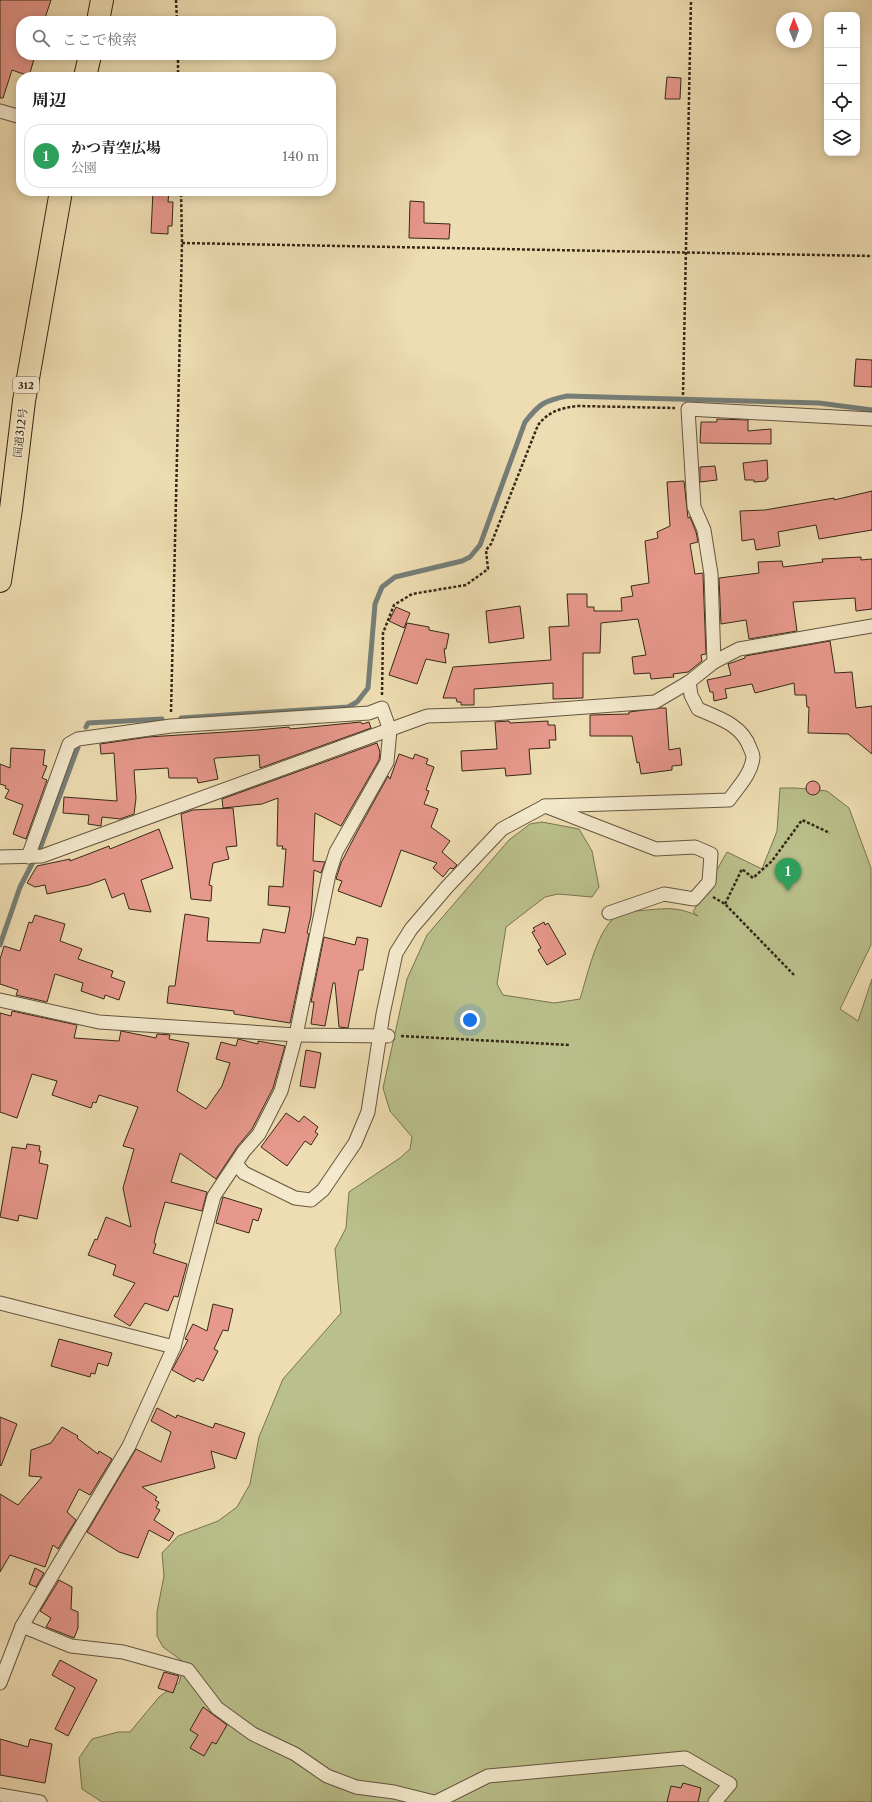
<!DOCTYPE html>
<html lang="ja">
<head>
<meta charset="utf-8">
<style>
  body { margin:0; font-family:"Libre Caslon Text","Noto Serif JP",serif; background:#f6f6f6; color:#202124 }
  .controls { position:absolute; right:12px; top:12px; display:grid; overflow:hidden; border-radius:8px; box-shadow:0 2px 10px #0003 }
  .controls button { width:36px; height:36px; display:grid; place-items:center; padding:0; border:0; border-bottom:1px solid #e0e0e0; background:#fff; color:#202124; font:20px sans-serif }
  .compass { position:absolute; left:776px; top:12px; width:36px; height:36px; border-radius:50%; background:#fff; box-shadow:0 2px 10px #0003; rotate:359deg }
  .you { position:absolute; left:470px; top:1020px; width:14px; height:14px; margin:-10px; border:3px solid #fff; border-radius:50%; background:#1a73e8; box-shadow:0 0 0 6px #1a73e833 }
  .badge { display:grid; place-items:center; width:26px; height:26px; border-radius:50%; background:#db2777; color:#fff; font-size:13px; font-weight:700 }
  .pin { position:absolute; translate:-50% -33px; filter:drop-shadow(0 1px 2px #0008) }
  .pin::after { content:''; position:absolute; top:21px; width:14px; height:12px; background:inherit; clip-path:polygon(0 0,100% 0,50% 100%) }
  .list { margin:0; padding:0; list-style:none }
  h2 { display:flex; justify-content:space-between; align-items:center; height:52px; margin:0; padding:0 16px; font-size:17px }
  h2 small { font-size:13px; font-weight:400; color:#757577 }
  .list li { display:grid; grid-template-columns:26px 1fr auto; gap:12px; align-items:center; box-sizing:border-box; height:64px; margin:0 8px 8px; padding:0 8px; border:1px solid #e0e0e0; border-radius:16px }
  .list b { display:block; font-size:15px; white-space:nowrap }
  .list p { margin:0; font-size:13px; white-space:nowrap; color:#757577 }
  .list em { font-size:13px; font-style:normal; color:#757577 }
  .icon { flex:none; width:22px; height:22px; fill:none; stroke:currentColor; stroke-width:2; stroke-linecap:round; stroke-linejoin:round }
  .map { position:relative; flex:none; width:872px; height:1802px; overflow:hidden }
  .search { position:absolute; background:#fff; box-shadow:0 2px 10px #0003; left:16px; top:16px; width:320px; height:44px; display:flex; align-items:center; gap:10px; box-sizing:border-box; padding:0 14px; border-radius:16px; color:#757577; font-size:15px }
  .panel { position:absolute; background:#fff; box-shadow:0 2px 10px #0003; left:16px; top:72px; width:320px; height:124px; border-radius:16px }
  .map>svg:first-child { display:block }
  .green { fill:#bac08b; stroke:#787451 }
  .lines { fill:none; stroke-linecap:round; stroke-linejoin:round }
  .stream { stroke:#757e78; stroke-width:5 }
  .building { fill:#e7988c; stroke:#362817 }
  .minor-casing { stroke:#64553e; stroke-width:15 }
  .trunk-casing { stroke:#362817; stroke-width:24 }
  .path { stroke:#362817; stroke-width:2.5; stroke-dasharray:3 2; stroke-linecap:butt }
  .minor { stroke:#f4e9cd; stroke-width:13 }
  .trunk { stroke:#eeddb2; stroke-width:22 }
  .labels { text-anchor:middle; stroke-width:3; stroke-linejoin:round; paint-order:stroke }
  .shield { fill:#f4e9cd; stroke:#6f624e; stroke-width:1 }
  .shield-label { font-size:10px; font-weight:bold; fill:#362817 }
  .street-label { font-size:11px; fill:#362817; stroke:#f4e9cd }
</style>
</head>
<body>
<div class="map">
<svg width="872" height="1802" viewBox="0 0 872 1802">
  <rect width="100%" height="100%" fill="#eeddb2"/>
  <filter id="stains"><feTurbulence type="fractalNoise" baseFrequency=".005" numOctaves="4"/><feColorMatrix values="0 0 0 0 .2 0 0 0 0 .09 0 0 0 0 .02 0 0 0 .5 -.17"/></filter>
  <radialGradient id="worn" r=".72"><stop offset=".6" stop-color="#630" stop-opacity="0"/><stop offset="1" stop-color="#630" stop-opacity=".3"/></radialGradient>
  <!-- green -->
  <path class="green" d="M 780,788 L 796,788 L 827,791 L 849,808 L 871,868 L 871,945 L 840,1009 L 858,1021 L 872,979 L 872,1802 L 102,1802 L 82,1789 L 79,1758 L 92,1739 L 118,1732 L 130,1732 L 159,1697 L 179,1683 L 182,1673 L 181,1660 L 163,1647 L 157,1636 L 157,1612 L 164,1576 L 162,1553 L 178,1536 L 218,1521 L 237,1507 L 250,1484 L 259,1437 L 283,1379 L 341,1313 L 335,1249 L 346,1228 L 349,1192 L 400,1158 L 410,1149 L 412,1137 L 390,1111 L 383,1088 L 407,979 L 427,935 L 509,840 L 530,824 L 542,822 L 579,829 L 592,851 L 599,887 L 592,897 L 558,894 L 545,897 L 506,927 L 497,984 L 503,995 L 554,1003 L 580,999 C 587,977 598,924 620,914 C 627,911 639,911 647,910 C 669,908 678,907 698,916 L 693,912 L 727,852 L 762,869 L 777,831 Z"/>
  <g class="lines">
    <!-- stream -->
    <g class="stream">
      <path d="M 181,718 L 348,707 L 357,702 L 368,688 L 375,604 L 382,587 L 395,577 L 462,561 L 470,557 L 480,545 L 525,422 C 540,403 544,401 567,396 L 819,403 L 872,410"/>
      <path d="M 86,727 L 88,723 L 162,719"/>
      <path d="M 39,851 L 78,747"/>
      <path d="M 0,945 L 20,887 L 32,864"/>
    </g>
  </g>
  <!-- building -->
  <g class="building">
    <path d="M 0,0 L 51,0 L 44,21 L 21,21 L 21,55 L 35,56 L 29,76 L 12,70 L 3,98 L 0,98 Z"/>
    <path d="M 667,77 L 681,78 L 680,99 L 665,99 Z"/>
    <path d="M 153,191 L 169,191 L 168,202 L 173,202 L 172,226 L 168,226 L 168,234 L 151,233 Z"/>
    <path d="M 410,201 L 424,202 L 424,223 L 450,224 L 449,239 L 409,238 Z"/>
    <path d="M 856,359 L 872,360 L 872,387 L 854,386 Z"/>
    <path d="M 717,419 L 748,420 L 748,431 L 771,429 L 771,444 L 700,443 L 701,422 L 717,422 Z"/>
    <path d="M 767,460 L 768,479 L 766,479 L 766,481 L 754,482 L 754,480 L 745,480 L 743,463 Z"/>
    <path d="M 715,466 L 717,480 L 700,482 L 700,467 Z"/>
    <path d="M 684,481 L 688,518 L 690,517 L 696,532 L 698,542 L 690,544 L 695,574 L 703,573 L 703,575 L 706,654 L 701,655 L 702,661 L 688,672 L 673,674 L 674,677 L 651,679 L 650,673 L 634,674 L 632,657 L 646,655 L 638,619 L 601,623 L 600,653 L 583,653 L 583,698 L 553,699 L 553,683 L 474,689 L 474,705 L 461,705 L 461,702 L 457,702 L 456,698 L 443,698 L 453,667 L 551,660 L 549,627 L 569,626 L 567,594 L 587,594 L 587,607 L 594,607 L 594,611 L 622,611 L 621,598 L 633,596 L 631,586 L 649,583 L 645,541 L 658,538 L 657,532 L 670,526 L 667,482 Z"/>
    <path d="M 872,491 L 872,530 L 819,539 L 816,525 L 778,532 L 780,546 L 756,550 L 754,539 L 742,541 L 740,511 L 765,510 L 834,498 L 834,500 Z"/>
    <path d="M 861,557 L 861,560 L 872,559 L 872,609 L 856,611 L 855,598 L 793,602 L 797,631 L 749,639 L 746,620 L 721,624 L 719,578 L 759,573 L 758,562 L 782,561 L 783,567 L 823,562 L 822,559 Z"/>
    <path d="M 520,606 L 524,638 L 489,643 L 486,611 Z"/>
    <path d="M 396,607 L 410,613 L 404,628 L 389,621 Z"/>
    <path d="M 407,623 L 429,627 L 429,630 L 449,634 L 446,649 L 444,649 L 446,663 L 426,659 L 417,684 L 389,675 Z"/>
    <path d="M 830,641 L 835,673 L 852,672 L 856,708 L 872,706 L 872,754 L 848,734 L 808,733 L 809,707 L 807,707 L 806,695 L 795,695 L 794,683 L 755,693 L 752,684 L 725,689 L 727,698 L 714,701 L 713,692 L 710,692 L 707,680 L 731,675 L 728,664 L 745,658 L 745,656 Z"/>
    <path d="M 660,708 L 666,708 L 669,750 L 680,748 L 682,765 L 672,766 L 672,770 L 641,774 L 639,762 L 637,763 L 632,736 L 590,736 L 590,715 L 629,714 L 629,712 Z"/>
    <path d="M 509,721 L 510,723 L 548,721 L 548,725 L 555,725 L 556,740 L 549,740 L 550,748 L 529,749 L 531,774 L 506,776 L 505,768 L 462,771 L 461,751 L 497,749 L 495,722 Z"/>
    <path d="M 361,722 L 362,724 L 369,722 L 371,728 L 260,768 L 259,755 L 216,758 L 214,759 L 218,779 L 198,783 L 197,778 L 169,778 L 168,768 L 134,770 L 136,798 L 134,814 L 120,819 L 102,817 L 101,826 L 88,824 L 89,815 L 63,813 L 64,797 L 117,801 L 114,753 L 101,754 L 100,744 L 148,737 L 257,730 L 289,727 L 290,729 Z"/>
    <path d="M 377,743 L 380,752 L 379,760 L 341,826 L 315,813 L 313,861 L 325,862 L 321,873 L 314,870 L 311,916 L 307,933 L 309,934 L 290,1023 L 234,1014 L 234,1011 L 167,1003 L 169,986 L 175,986 L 185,914 L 209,918 L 207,941 L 260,943 L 263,929 L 285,933 L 290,907 L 268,905 L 269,886 L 283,887 L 286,849 L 282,849 L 283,846 L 277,846 L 278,798 L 262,804 L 223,808 L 222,799 Z"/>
    <path d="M 11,748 L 45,750 L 43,765 L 47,766 L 42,778 L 47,780 L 26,839 L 13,834 L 23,805 L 5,798 L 9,790 L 5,788 L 6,786 L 0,784 L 0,764 L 10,768 Z"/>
    <path d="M 399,754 L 413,759 L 415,754 L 428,759 L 426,764 L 434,767 L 426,790 L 429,791 L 424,804 L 438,809 L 431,827 L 450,841 L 442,852 L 457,865 L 453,869 L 450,868 L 443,877 L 433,868 L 437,863 L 401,850 L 381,907 L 338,891 L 342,881 L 336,879 L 341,863 L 356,834 L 388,776 L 390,779 Z"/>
    <circle cx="813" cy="788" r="7"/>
    <path d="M 233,808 L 237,846 L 226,847 L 229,859 L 213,863 L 209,885 L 212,886 L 211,901 L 191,899 L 181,814 L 193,810 Z"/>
    <path d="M 159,829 L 173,868 L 141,880 L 151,912 L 129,909 L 124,893 L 112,898 L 105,879 L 89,885 L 47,894 L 45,885 L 35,887 L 27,883 L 37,866 L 70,859 L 70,861 L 109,846 L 110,849 Z"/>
    <path d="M 35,915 L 65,924 L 60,941 L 82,949 L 78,959 L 113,971 L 111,977 L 125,982 L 119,1000 L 105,995 L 104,999 L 81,991 L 83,983 L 55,974 L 47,1002 L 16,995 L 18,990 L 0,984 L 0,959 L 4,946 L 20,951 L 29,922 L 32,923 Z"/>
    <path d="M 544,922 L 545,925 L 548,923 L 566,954 L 547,965 L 538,950 L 541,948 L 532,932 L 535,931 L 533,928 Z"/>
    <path d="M 324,937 L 355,945 L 357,937 L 368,939 L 363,970 L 359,970 L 348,1028 L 339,1027 L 335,983 L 333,983 L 325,1026 L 311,1024 L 314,1002 L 311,1002 Z"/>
    <path d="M 12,1011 L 77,1025 L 74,1038 L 119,1041 L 121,1031 L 156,1038 L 157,1034 L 170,1035 L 169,1039 L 189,1043 L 177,1091 L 206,1109 L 222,1086 L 230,1063 L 216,1059 L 221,1042 L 236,1046 L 238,1039 L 258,1044 L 258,1041 L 285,1046 L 273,1088 L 252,1129 L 237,1147 L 216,1179 L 180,1153 L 171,1182 L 207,1192 L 202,1211 L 165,1202 L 156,1234 L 154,1243 L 156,1244 L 153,1253 L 187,1264 L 178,1297 L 174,1296 L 168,1311 L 145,1303 L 130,1326 L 114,1316 L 135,1283 L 113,1275 L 116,1265 L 88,1255 L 95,1239 L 97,1240 L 106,1217 L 131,1227 L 123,1188 L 134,1149 L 123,1146 L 138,1107 L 99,1095 L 96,1103 L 93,1102 L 91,1108 L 52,1095 L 57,1081 L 32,1074 L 17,1118 L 0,1112 L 0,1013 L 11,1016 Z"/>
    <path d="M 306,1050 L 321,1053 L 315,1088 L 300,1086 Z"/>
    <path d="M 286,1113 L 299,1122 L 304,1116 L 318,1127 L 315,1132 L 318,1134 L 311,1145 L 305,1141 L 287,1166 L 261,1147 Z"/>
    <path d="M 27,1144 L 40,1146 L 39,1151 L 41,1151 L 39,1163 L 48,1165 L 37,1219 L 19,1215 L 18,1221 L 0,1217 L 12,1147 L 26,1149 Z"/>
    <path d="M 223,1197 L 262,1209 L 258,1221 L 253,1219 L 249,1233 L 216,1223 Z"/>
    <path d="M 213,1304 L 233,1309 L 228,1331 L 223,1330 L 214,1349 L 218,1351 L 203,1381 L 197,1378 L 194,1382 L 172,1370 L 188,1340 L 185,1339 L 193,1324 L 207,1331 Z"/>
    <path d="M 59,1339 L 112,1353 L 108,1366 L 98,1363 L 95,1374 L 91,1373 L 90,1377 L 51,1366 Z"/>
    <path d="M 157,1408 L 176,1418 L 177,1415 L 213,1428 L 215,1423 L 245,1433 L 236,1459 L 211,1451 L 215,1468 L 142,1487 L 157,1497 L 155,1500 L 159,1502 L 156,1508 L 160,1510 L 154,1520 L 174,1533 L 169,1541 L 149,1530 L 138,1558 L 119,1552 L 87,1532 L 136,1449 L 161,1462 L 171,1432 L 151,1421 Z"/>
    <path d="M 0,1417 L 17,1424 L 1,1466 L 0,1465 Z"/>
    <path d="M 62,1427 L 78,1436 L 77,1438 L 98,1454 L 99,1451 L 112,1459 L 90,1495 L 79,1489 L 67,1512 L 76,1520 L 58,1549 L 53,1545 L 45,1567 L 10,1555 L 0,1572 L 0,1494 L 18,1505 L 42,1477 L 29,1476 L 31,1450 L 51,1443 Z"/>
    <path d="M 35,1568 L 44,1573 L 36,1587 L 29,1584 Z"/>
    <path d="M 59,1580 L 72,1587 L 71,1609 L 78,1612 L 78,1628 L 74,1638 L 46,1627 L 51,1618 L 40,1611 Z"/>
    <path d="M 60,1660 L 97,1680 L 68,1736 L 55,1729 L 75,1688 L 52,1675 Z"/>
    <path d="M 164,1672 L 179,1676 L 173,1693 L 158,1688 Z"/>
    <path d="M 203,1707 L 227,1725 L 216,1744 L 212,1742 L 204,1756 L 190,1748 L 198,1735 L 190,1730 Z"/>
    <path d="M 0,1739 L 28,1747 L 30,1739 L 52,1744 L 45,1783 L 0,1775 Z"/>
    <path d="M 683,1783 L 701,1788 L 698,1802 L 667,1802 L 671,1786 L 681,1788 Z"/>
  </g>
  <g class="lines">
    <!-- minor casing -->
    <g class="minor-casing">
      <g id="minor">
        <path d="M 0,111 L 21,117"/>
        <path d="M 714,662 L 711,574 L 704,530 L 694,507 L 688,409 L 872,419"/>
        <path d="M 0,857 L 42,856 L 427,716 L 491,714 L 655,702 L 689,682 L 714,662 L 739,649 L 872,626"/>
        <path d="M 609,913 L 664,894 L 694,899 L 709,882 L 711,854 L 695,847 L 656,849 L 545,806 L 729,800 C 738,787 752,773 753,757 C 753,754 751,751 750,748 C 742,725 719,718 698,709 L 691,695 L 689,682"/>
        <path d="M 0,1000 L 99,1022 L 296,1035 L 388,1036"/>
        <path d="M 237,1165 L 244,1173 L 295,1198 L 311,1200 L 323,1190 L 355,1143 L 368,1112 L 383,1014 L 396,953 L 411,929 L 447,887 L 502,829 L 545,806"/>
        <path d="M 0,1303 L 174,1347"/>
        <path d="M 22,1626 L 71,1646 L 123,1652 L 188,1670 L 217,1708 L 253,1734 L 295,1754 L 327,1776 L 356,1787 L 394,1792 L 434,1802"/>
        <path d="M 0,1683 L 22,1626 L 129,1446 L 174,1347 L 214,1196 L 244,1151 L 259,1134 L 281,1091 L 296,1035 L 329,874 L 336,852 L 387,762 L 390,730 L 382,708 L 369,713 L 171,726 L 78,739 L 69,744 L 28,857"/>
        <path d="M 0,1795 L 40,1802"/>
        <path d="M 436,1802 L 488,1776 L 685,1758 L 730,1784 L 715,1802"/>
      </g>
    </g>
    <!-- trunk casing -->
    <g class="trunk-casing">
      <g id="trunk">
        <path d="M 98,21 L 102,0"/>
        <path d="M 85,77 L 90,55"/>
        <path d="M 0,581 L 11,509 L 24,401 L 61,191"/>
      </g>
    </g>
    <!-- path -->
    <g class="path">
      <path d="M 176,0 L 177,21"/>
      <path d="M 178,55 L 178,77"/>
      <path d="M 182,243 L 872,256"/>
      <path d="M 683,395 L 691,0"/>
      <path d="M 382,695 L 383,633 L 394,605 L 412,594 L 466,585 L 488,569 L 486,550 L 491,544 L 538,425 C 549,411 561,408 578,406 L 675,408"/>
      <path d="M 171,712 L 182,243 L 181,191"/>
      <path d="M 713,897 L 725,904 L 794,975"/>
      <path d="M 725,904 L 742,869 L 753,878 L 772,861 L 802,820 L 830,833"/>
      <path d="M 401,1036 L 570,1045"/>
    </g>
    <!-- minor -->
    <use href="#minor" class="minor"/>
    <!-- trunk -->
    <use href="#trunk" class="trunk"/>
  </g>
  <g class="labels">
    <!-- shield labels -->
    <rect class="shield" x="13" y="377" width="26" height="16" rx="3"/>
    <g class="shield-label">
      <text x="26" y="389">312</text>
    </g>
    <!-- street labels -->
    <g class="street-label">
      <text transform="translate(20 433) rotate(-83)" y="4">国道312号</text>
    </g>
  </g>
  <rect width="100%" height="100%" filter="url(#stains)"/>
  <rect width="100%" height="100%" fill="url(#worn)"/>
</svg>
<div class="controls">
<button>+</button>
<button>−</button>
<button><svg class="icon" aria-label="locate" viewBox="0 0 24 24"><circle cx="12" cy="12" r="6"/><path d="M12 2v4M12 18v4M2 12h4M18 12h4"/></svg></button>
<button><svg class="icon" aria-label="layers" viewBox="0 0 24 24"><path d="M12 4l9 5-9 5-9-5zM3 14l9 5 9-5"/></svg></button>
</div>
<svg class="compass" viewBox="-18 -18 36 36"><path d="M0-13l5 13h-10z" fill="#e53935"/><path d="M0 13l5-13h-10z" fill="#757577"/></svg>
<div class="you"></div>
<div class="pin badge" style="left:788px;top:891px;background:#2e9e5b">1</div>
<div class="search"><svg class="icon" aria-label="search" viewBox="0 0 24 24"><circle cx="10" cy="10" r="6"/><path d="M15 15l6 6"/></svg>ここで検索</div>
<section class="panel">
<h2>周辺<small></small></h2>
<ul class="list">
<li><span class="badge" style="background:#2e9e5b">1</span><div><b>かつ青空広場</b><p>公園</p></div><em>140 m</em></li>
</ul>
</section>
</div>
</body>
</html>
